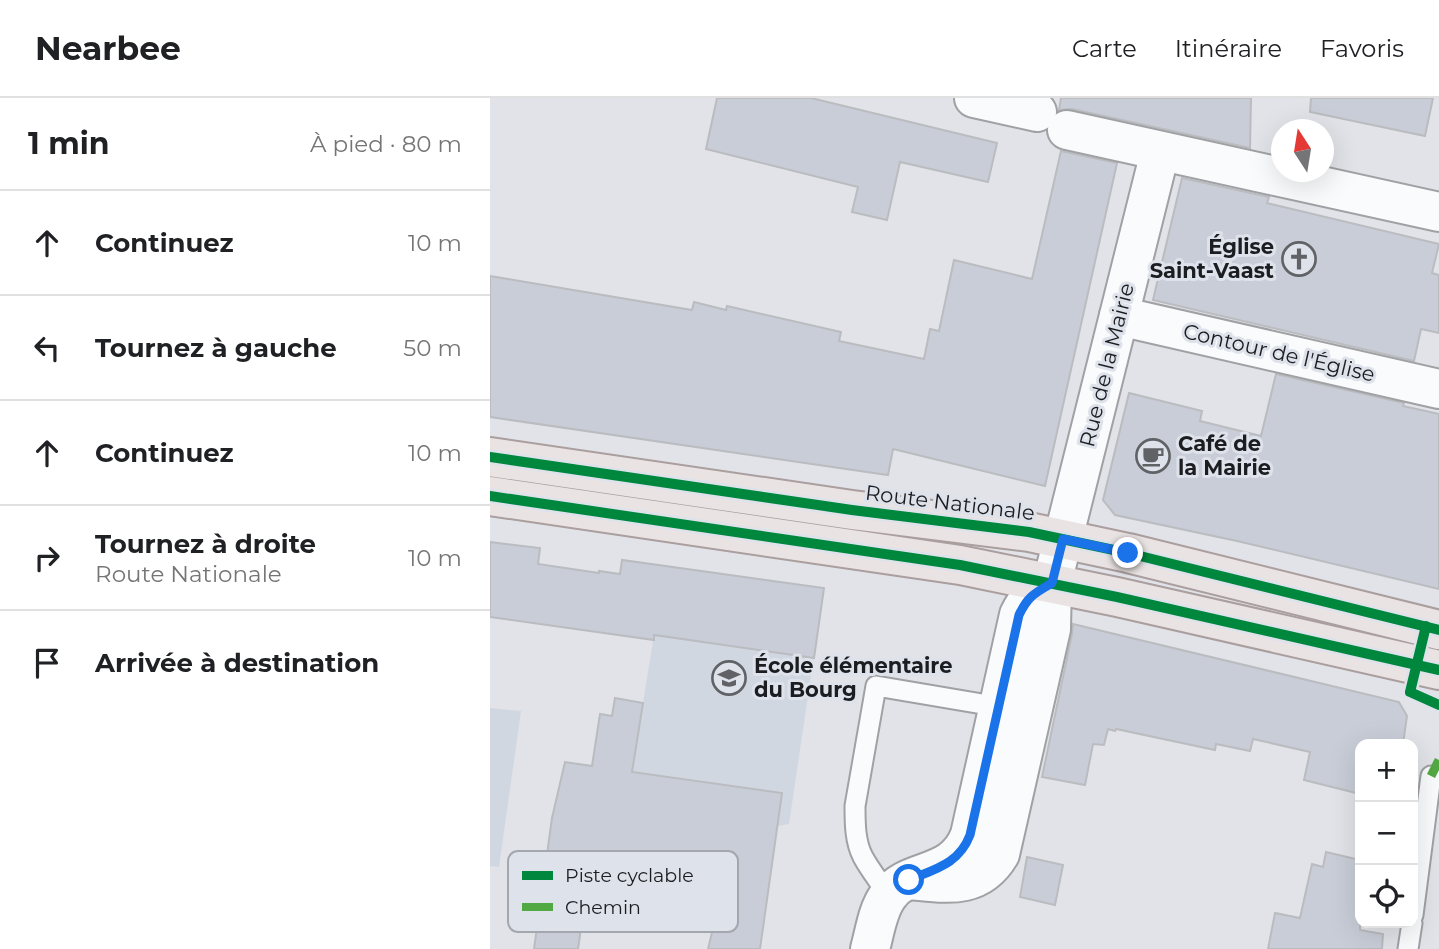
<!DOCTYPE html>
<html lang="fr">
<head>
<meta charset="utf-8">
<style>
  body { margin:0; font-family:Montserrat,sans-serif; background:#f2f2f2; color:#202124 }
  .controls { position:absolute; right:21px; bottom:21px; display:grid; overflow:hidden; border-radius:14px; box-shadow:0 7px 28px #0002 }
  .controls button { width:63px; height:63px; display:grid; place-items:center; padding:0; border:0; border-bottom:2px solid #e0e0e0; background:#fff; color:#202124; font:35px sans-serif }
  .compass { position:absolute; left:781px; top:21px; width:63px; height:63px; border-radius:50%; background:#fff; box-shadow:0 7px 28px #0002; rotate:348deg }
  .stop { position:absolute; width:21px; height:21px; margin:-16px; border:5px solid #1a73e8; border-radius:50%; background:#fff }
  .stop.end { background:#1a73e8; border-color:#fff; box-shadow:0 2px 7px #0008 }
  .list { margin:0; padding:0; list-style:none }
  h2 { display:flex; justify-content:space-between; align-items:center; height:91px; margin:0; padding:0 28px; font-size:30px }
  h2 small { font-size:23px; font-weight:400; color:#757577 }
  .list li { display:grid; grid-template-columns:46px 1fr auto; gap:21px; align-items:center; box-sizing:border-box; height:105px; padding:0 28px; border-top:2px solid #e0e0e0 }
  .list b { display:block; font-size:26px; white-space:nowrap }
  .list p { margin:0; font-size:23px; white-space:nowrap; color:#757577 }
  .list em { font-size:23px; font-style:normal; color:#757577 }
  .icon { flex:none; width:38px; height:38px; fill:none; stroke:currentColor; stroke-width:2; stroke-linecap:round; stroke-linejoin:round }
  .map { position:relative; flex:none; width:949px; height:851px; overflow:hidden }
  header { display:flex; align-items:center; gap:42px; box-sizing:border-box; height:98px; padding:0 35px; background:#fff; border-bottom:2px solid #e0e0e0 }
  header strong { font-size:33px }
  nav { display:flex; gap:38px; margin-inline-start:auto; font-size:24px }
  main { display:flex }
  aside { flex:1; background:#fff }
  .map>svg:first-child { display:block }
  .built { fill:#d1d7e1 }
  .building { fill:#c8cdd7; stroke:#babcc0; stroke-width:2 }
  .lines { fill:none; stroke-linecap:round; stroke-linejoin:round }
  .lane-casing { stroke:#a0a1a4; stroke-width:23 }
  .street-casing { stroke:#a0a1a4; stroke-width:42 }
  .primary-casing { stroke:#aa9e9e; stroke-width:42 }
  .lane { stroke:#fafbfc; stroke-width:19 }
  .street { stroke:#fafbfc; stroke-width:38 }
  .primary { stroke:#eae3e3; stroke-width:38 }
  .quiet { stroke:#52a943; stroke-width:9; stroke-dasharray:18 9; stroke-linecap:butt }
  .cycleway-casing { stroke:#dee2eb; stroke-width:15 }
  .cycleway { stroke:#00873e; stroke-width:10 }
  .route { stroke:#1a73e8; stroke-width:9 }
  .labels { text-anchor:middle; stroke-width:6; stroke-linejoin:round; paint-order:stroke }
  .poi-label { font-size:21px; font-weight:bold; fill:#1b1d20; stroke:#dee2eb; text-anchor:start }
  .street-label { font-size:21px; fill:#1b1d20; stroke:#dee2eb }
  .key { fill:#dee2eb; stroke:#a4a7ae; stroke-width:2 }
  .key-label { font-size:19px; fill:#1b1d20 }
</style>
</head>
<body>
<header>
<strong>Nearbee</strong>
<nav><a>Carte</a><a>Itinéraire</a><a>Favoris</a></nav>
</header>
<main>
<aside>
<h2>1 min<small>À pied · 80 m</small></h2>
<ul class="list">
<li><svg class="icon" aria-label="ahead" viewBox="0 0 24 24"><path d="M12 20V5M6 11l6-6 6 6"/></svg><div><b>Continuez</b></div><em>10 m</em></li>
<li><svg class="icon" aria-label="left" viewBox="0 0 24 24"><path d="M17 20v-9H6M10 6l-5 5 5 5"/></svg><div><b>Tournez à gauche</b></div><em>50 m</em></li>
<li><svg class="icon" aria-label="ahead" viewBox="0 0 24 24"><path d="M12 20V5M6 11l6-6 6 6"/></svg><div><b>Continuez</b></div><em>10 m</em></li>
<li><svg class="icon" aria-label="right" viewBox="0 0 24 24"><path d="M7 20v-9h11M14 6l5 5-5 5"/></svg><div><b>Tournez à droite</b><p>Route Nationale</p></div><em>10 m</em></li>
<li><svg class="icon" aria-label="arrive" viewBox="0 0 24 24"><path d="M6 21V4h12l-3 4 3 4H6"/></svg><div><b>Arrivée à destination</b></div></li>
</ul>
</aside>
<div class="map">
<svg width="949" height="851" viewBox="0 0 949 851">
  <rect width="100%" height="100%" fill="#e1e3e8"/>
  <!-- built -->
  <g class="built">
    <path d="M 157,465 L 334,490 L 299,726 L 288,728 L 68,693 L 75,664 L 138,673 L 150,623 L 164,537 L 148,534 Z"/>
    <path d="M 0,610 L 31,613 L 9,769 L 0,768 Z"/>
  </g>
  <!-- building -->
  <g class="building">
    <path d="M 227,0 L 321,0 L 507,45 L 498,84 L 410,64 L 397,122 L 362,114 L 368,89 L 216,51 Z"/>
    <path d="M 571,0 L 761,0 L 760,50 L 582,11 L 569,12 Z"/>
    <path d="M 821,0 L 943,0 L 935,38 L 820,14 Z"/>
    <path d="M 571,53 L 627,65 L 555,388 L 403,351 L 398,377 L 0,319 L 0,178 L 202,212 L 204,204 L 236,212 L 237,208 L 351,234 L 349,243 L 434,261 L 440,231 L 449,233 L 464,162 L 542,181 Z"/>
    <path d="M 692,80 L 779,99 L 777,105 L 949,146 L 942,175 L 949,177 L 949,235 L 931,231 L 924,263 L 663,202 Z"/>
    <path d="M 786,276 L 914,305 L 913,308 L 949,316 L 949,491 L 747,443 L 625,417 L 613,402 L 639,295 L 712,313 L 710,323 L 771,338 Z"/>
    <path d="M 0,444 L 50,450 L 48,466 L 109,475 L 109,473 L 130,476 L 132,462 L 334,490 L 324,560 L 164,537 L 164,542 L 0,519 Z"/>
    <path d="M 583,526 L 909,604 L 917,618 L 913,646 L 870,646 L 870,696 L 814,682 L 820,654 L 763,641 L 760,653 L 726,646 L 725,652 L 626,631 L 625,633 L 618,631 L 614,647 L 603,646 L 595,687 L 552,679 L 582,536 Z"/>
    <path d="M 125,600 L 153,605 L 142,674 L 292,695 L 270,851 L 218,851 L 232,793 L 99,774 L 88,851 L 44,851 L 62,720 L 75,664 L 102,668 L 110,616 L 122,618 Z"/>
    <path d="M 836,754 L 870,762 L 870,832 L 893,836 L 892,851 L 778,851 L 785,815 L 810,820 L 822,766 L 833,769 Z"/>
    <path d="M 537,759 L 573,767 L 565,807 L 530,799 Z"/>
  </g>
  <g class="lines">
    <!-- lane casing -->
    <g class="lane-casing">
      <g id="lane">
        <path d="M 398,797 C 390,784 380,772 373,759 C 365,744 365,725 365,708 L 386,588 L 516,610"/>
        <path d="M 923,817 L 941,678"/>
        <path d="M 918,851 L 922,825"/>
      </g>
    </g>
    <!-- street casing -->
    <g class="street-casing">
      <g id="street">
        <path d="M 484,0 L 547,14"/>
        <path d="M 577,32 L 949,114"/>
        <path d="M 629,218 L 949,291"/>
        <path d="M 419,782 C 455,785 488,793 510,756 L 561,531 L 562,485 L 670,54"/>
        <path d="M 380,851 C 385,834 387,813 398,798 C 418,768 463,782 480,737 L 529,517 C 538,498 545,495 562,485"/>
      </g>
    </g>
    <!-- primary casing -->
    <g class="primary-casing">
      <g id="primary">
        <path d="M 0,359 L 362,412 L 539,434 L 638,455 L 949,532"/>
        <path d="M 0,398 L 470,467 L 627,499 L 949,572"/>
      </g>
    </g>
    <!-- lane -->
    <use href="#lane" class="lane"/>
    <!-- street -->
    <use href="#street" class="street"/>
    <!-- primary -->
    <use href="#primary" class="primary"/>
    <!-- quiet -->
    <path class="quiet" d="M 941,678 L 949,662"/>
    <!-- cycleway casing -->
    <g class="cycleway-casing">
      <g id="cycleway">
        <path d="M 0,359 L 362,412 L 539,434 L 638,455 L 949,532"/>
        <path d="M 0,398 L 470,467 L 627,499 L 949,572"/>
        <path d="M 936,528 L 920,594 L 949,607"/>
      </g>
    </g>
    <!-- cycleway -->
    <use href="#cycleway" class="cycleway"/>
  </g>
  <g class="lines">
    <!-- route -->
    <path class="route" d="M 419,782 C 445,771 469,766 480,737 L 529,517 C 538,498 545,495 562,485 L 573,441 L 638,455"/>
  </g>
  <!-- icons -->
  <defs>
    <g id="church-ring" transform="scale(1.75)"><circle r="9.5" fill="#dee2eb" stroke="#606266" stroke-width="1.5"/><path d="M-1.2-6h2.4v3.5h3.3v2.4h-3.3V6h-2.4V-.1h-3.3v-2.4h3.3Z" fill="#606266"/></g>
    <g id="cafe-ring" transform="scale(1.75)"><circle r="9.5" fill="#dee2eb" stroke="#606266" stroke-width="1.5"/><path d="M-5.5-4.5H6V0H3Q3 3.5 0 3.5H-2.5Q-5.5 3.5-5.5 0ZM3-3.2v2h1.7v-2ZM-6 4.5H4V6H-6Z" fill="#606266"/></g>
    <g id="school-ring" transform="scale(1.75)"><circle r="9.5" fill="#dee2eb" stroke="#606266" stroke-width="1.5"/><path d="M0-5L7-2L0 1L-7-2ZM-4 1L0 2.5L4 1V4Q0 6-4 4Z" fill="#606266"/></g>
  </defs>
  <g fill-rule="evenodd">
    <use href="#church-ring" x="809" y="161"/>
    <use href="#cafe-ring" x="663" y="358"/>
    <use href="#school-ring" x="239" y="580"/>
  </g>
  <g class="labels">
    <!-- poi labels -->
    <g class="poi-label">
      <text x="784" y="156" text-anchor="end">Église<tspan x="784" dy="24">Saint-Vaast</tspan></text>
      <text x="688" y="353">Café de<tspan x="688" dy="24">la Mairie</tspan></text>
      <text x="264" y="575">École élémentaire<tspan x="264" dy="24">du Bourg</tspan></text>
    </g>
    <!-- street labels -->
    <g class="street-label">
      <text transform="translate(789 255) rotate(13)" y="7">Contour de l'Église</text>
      <text transform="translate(617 267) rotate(-76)" y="7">Rue de la Mairie</text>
      <text transform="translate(460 405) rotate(7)" y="7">Route Nationale</text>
    </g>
  </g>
  <!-- legend -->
  <rect x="18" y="753" width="230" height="81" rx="10" class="key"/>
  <rect x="32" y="773" width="31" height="9" fill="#00873e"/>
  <rect x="32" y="805" width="31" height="8" fill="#52a943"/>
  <g class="key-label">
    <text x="75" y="784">Piste cyclable</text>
    <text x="75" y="816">Chemin</text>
  </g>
</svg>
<div class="controls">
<button>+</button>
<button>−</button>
<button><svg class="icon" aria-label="locate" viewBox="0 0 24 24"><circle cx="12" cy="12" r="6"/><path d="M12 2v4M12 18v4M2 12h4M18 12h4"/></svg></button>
</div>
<svg class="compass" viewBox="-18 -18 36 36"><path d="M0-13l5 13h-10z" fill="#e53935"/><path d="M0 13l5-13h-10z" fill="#757577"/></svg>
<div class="stop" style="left:419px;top:782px"></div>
<div class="stop end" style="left:638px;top:455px"></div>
</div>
</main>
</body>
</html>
